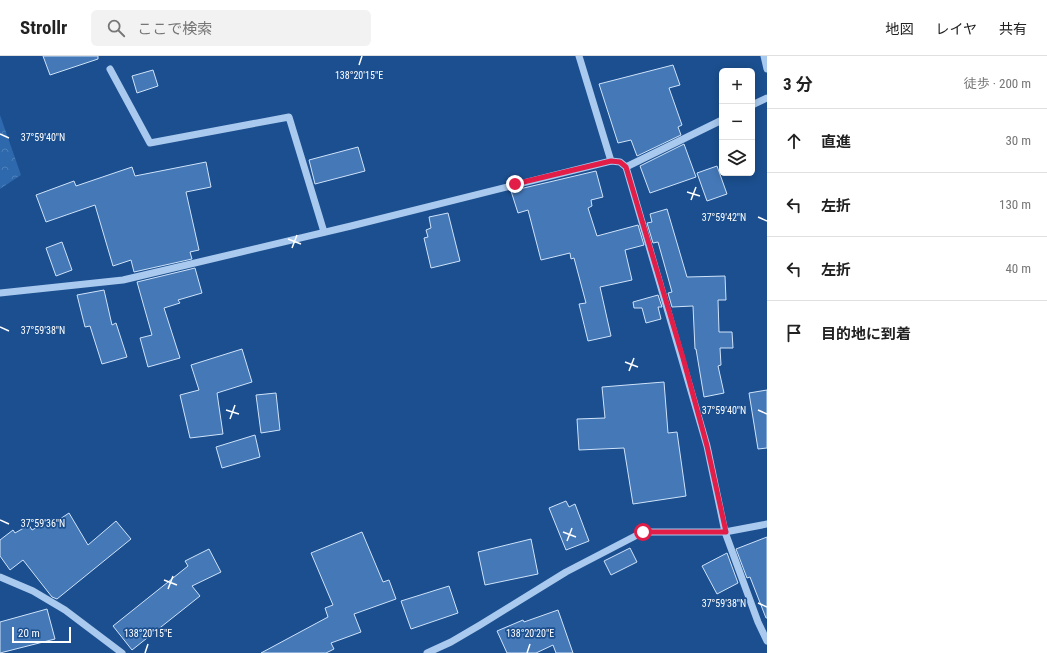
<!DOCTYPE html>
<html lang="ja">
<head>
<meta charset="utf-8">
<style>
  body { margin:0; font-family:"Roboto Condensed","Noto Sans JP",sans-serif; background:#f2f2f2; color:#222 }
  .controls { position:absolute; right:12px; top:12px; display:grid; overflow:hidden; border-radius:6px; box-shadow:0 2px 10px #0003 }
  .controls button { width:36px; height:36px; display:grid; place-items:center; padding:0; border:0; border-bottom:1px solid #e0e0e0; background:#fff; color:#222; font:20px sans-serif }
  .scale { position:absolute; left:12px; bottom:10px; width:59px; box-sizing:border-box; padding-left:4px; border:2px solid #fff; border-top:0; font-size:11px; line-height:14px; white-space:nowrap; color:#fff; -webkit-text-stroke:3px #1b4f8f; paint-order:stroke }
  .stop { position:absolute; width:12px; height:12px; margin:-9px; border:3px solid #e11d48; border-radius:50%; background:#fff }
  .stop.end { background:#e11d48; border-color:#fff; box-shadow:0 1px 4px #0008 }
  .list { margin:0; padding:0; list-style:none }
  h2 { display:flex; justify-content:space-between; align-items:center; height:52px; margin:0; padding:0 16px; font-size:17px }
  h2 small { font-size:13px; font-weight:400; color:#767676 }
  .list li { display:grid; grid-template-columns:26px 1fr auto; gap:12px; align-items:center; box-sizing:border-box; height:64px; padding:0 16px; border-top:1px solid #e0e0e0 }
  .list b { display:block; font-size:15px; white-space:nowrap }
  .list em { font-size:13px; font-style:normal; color:#767676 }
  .icon { flex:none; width:22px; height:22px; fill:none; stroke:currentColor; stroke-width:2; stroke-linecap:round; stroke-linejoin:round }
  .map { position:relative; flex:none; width:767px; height:597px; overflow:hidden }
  header { display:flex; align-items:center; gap:24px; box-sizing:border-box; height:56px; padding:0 20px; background:#fff; border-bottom:1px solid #e0e0e0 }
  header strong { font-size:19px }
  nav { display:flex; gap:22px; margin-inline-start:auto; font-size:14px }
  .search { width:280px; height:36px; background:#f2f2f2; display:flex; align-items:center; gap:10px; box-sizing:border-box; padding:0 14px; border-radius:6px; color:#767676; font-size:15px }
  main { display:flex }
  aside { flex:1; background:#fff }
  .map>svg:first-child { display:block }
  .forest { fill:url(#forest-crowns) }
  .building { fill:#4478b7; stroke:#cfe3fa }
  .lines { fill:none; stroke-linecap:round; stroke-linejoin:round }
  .minor { stroke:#a9c9ee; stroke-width:7 }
  .route { stroke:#e11d48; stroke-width:5 }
  .ticks { fill:none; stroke:#fff; stroke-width:1.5 }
  .ticks-label { font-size:10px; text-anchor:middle; fill:#fff; stroke:#1b4f8f; stroke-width:3.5; stroke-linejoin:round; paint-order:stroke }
</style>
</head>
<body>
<header>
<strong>Strollr</strong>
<div class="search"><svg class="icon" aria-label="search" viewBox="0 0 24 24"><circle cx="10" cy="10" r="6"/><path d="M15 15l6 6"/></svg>ここで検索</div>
<nav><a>地図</a><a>レイヤ</a><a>共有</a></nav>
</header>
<main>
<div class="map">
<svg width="767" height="597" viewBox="0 0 767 597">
  <defs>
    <pattern id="forest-crowns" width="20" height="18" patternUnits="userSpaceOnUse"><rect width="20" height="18" fill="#2e69ad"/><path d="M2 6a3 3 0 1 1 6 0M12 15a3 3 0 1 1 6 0" fill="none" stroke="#4d80b9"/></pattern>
  </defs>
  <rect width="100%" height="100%" fill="#1b4f8f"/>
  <!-- forest -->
  <path class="forest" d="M 0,59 L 21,119 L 0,133 Z"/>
  <!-- building -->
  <g class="building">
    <path d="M 43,0 L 98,0 L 98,3 L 50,19 Z"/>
    <path d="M 673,9 L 680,29 L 669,32 L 682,69 L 678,71 L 681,79 L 637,100 L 631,84 L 618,87 L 599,28 Z"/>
    <path d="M 153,14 L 158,30 L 137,37 L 132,20 Z"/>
    <path d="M 684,88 L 696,121 L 650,137 L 640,110 Z"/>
    <path d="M 358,91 L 365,115 L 315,128 L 309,104 Z"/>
    <path d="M 206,106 L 211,131 L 186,136 L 199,194 L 190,196 L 192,203 L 134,216 L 131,204 L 113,210 L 95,149 L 46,166 L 36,139 L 74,125 L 76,130 L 132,111 L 135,120 Z"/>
    <path d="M 717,110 L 727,138 L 707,145 L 697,117 Z"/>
    <path d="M 596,115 L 603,141 L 591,144 L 592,150 L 588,152 L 597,180 L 638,169 L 644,189 L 625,194 L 632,224 L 600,231 L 611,280 L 588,285 L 579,248 L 586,247 L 574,202 L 571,203 L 570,197 L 541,204 L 528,154 L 518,157 L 511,135 Z"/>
    <path d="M 667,153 L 687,221 L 725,220 L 726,244 L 718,244 L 719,276 L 732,276 L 733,292 L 720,292 L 721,309 L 718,310 L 724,337 L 704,341 L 696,293 L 695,293 L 693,250 L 672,251 L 668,237 L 672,236 L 658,186 L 653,187 L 647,167 L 652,166 L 650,158 Z"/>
    <path d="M 448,157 L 460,205 L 431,212 L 424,182 L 428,181 L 426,174 L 431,172 L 429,161 Z"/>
    <path d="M 62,186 L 72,214 L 56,220 L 46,192 Z"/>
    <path d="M 195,212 L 202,237 L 178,244 L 180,247 L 164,252 L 180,302 L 148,311 L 140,282 L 152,279 L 137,226 Z"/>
    <path d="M 104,234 L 112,269 L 116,267 L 127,301 L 102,308 L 90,270 L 85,271 L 77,239 Z"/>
    <path d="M 658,239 L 662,251 L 658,251 L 661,263 L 646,267 L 642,252 L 634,252 L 633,246 Z"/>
    <path d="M 242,293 L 252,326 L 217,337 L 223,378 L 190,382 L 180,339 L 199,334 L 191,309 Z"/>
    <path d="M 664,326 L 668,377 L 677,376 L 686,440 L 633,448 L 624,392 L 579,394 L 577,363 L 605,362 L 602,331 Z"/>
    <path d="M 767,334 L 767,392 L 758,393 L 749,337 Z"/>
    <path d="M 276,337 L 280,374 L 261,377 L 256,339 Z"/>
    <path d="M 255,379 L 260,401 L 222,412 L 216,391 Z"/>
    <path d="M 566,445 L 569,451 L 575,448 L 589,485 L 566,494 L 549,452 Z"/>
    <path d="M 69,457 L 88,489 L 116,465 L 131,483 L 57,543 L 52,541 L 23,504 L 10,514 L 0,500 L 0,484 L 13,474 L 15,477 L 29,469 L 32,474 L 52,463 L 54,467 Z"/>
    <path d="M 362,476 L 383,526 L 389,524 L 396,543 L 354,558 L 361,576 L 331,587 L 334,593 L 326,597 L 261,597 L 328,561 L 325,552 L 333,549 L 311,497 Z"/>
    <path d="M 767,481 L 767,562 L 766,562 L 750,521 L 747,522 L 736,493 Z"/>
    <path d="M 531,483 L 538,518 L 485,529 L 478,496 Z"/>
    <path d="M 630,492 L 637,506 L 611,519 L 604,505 Z"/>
    <path d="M 209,493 L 221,516 L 192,530 L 200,540 L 132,594 L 113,570 L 188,510 L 185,505 Z"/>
    <path d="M 727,497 L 738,527 L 717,538 L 702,510 Z"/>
    <path d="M 449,530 L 458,557 L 411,573 L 401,545 Z"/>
    <path d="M 47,553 L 55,583 L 0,597 L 0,566 Z"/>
    <path d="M 558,554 L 573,597 L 556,597 L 553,589 L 536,597 L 507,597 L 497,575 L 523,564 L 524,566 Z"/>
  </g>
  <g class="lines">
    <!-- minor -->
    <g class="minor">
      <path d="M 579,0 L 611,105"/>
      <path d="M 764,0 L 767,13"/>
      <path d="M 110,13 L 150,87 L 289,61 L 324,176"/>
      <path d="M 752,49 L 767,42"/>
      <path d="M 626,111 L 722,64"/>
      <path d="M 0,237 L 123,224 L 351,170 L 611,105 L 620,106 L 626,111 L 707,390 L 725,476 L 758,566 L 767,585"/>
      <path d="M 0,521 L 33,535 L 65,554 L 122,597"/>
      <path d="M 427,597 L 451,586 L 480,569 L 566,516 L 643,476 L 725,476 L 767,468"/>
    </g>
  </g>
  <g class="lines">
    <!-- route -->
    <path class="route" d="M 515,128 L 611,105 L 620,106 L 626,111 L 683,302 L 707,390 L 726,476 L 643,476"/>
  </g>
  <!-- ticks -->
  <path class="ticks" d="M 359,9 L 362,0M 0,78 L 9,82M 687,136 L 700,140M 691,144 L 696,131M 758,161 L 767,165M 288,183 L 301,188M 292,192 L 297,179M 0,271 L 9,275M 625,306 L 638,311M 629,315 L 634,302M 226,354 L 239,358M 758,354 L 767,358M 230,363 L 235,349M 0,464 L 9,468M 563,476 L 576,481M 567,485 L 572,472M 164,524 L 177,529M 168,533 L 173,520M 758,547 L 767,551M 145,597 L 148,588M 527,597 L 530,588"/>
  <g class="ticks-label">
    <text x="359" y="23">138°20'15"E</text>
    <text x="43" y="85">37°59'40"N</text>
    <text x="724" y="165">37°59'42"N</text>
    <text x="43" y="278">37°59'38"N</text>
    <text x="724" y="358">37°59'40"N</text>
    <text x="43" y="471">37°59'36"N</text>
    <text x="724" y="551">37°59'38"N</text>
    <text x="148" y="581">138°20'15"E</text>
    <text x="530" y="581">138°20'20"E</text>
  </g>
</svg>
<div class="controls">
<button>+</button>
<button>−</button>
<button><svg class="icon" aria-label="layers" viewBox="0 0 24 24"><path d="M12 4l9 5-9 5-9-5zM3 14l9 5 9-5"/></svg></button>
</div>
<div class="scale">20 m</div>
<div class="stop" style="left:643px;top:476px"></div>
<div class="stop end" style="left:515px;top:128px"></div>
</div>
<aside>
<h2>3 分<small>徒歩 · 200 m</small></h2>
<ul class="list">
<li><svg class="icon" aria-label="ahead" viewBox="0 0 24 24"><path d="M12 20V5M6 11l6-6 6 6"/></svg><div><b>直進</b></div><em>30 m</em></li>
<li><svg class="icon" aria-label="left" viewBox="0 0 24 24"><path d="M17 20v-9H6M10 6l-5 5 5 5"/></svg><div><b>左折</b></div><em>130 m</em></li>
<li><svg class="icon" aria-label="left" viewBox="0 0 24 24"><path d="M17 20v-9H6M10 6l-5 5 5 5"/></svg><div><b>左折</b></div><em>40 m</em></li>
<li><svg class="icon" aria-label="arrive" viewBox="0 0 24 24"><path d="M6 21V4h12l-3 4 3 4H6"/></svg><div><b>目的地に到着</b></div></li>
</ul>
</aside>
</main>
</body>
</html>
